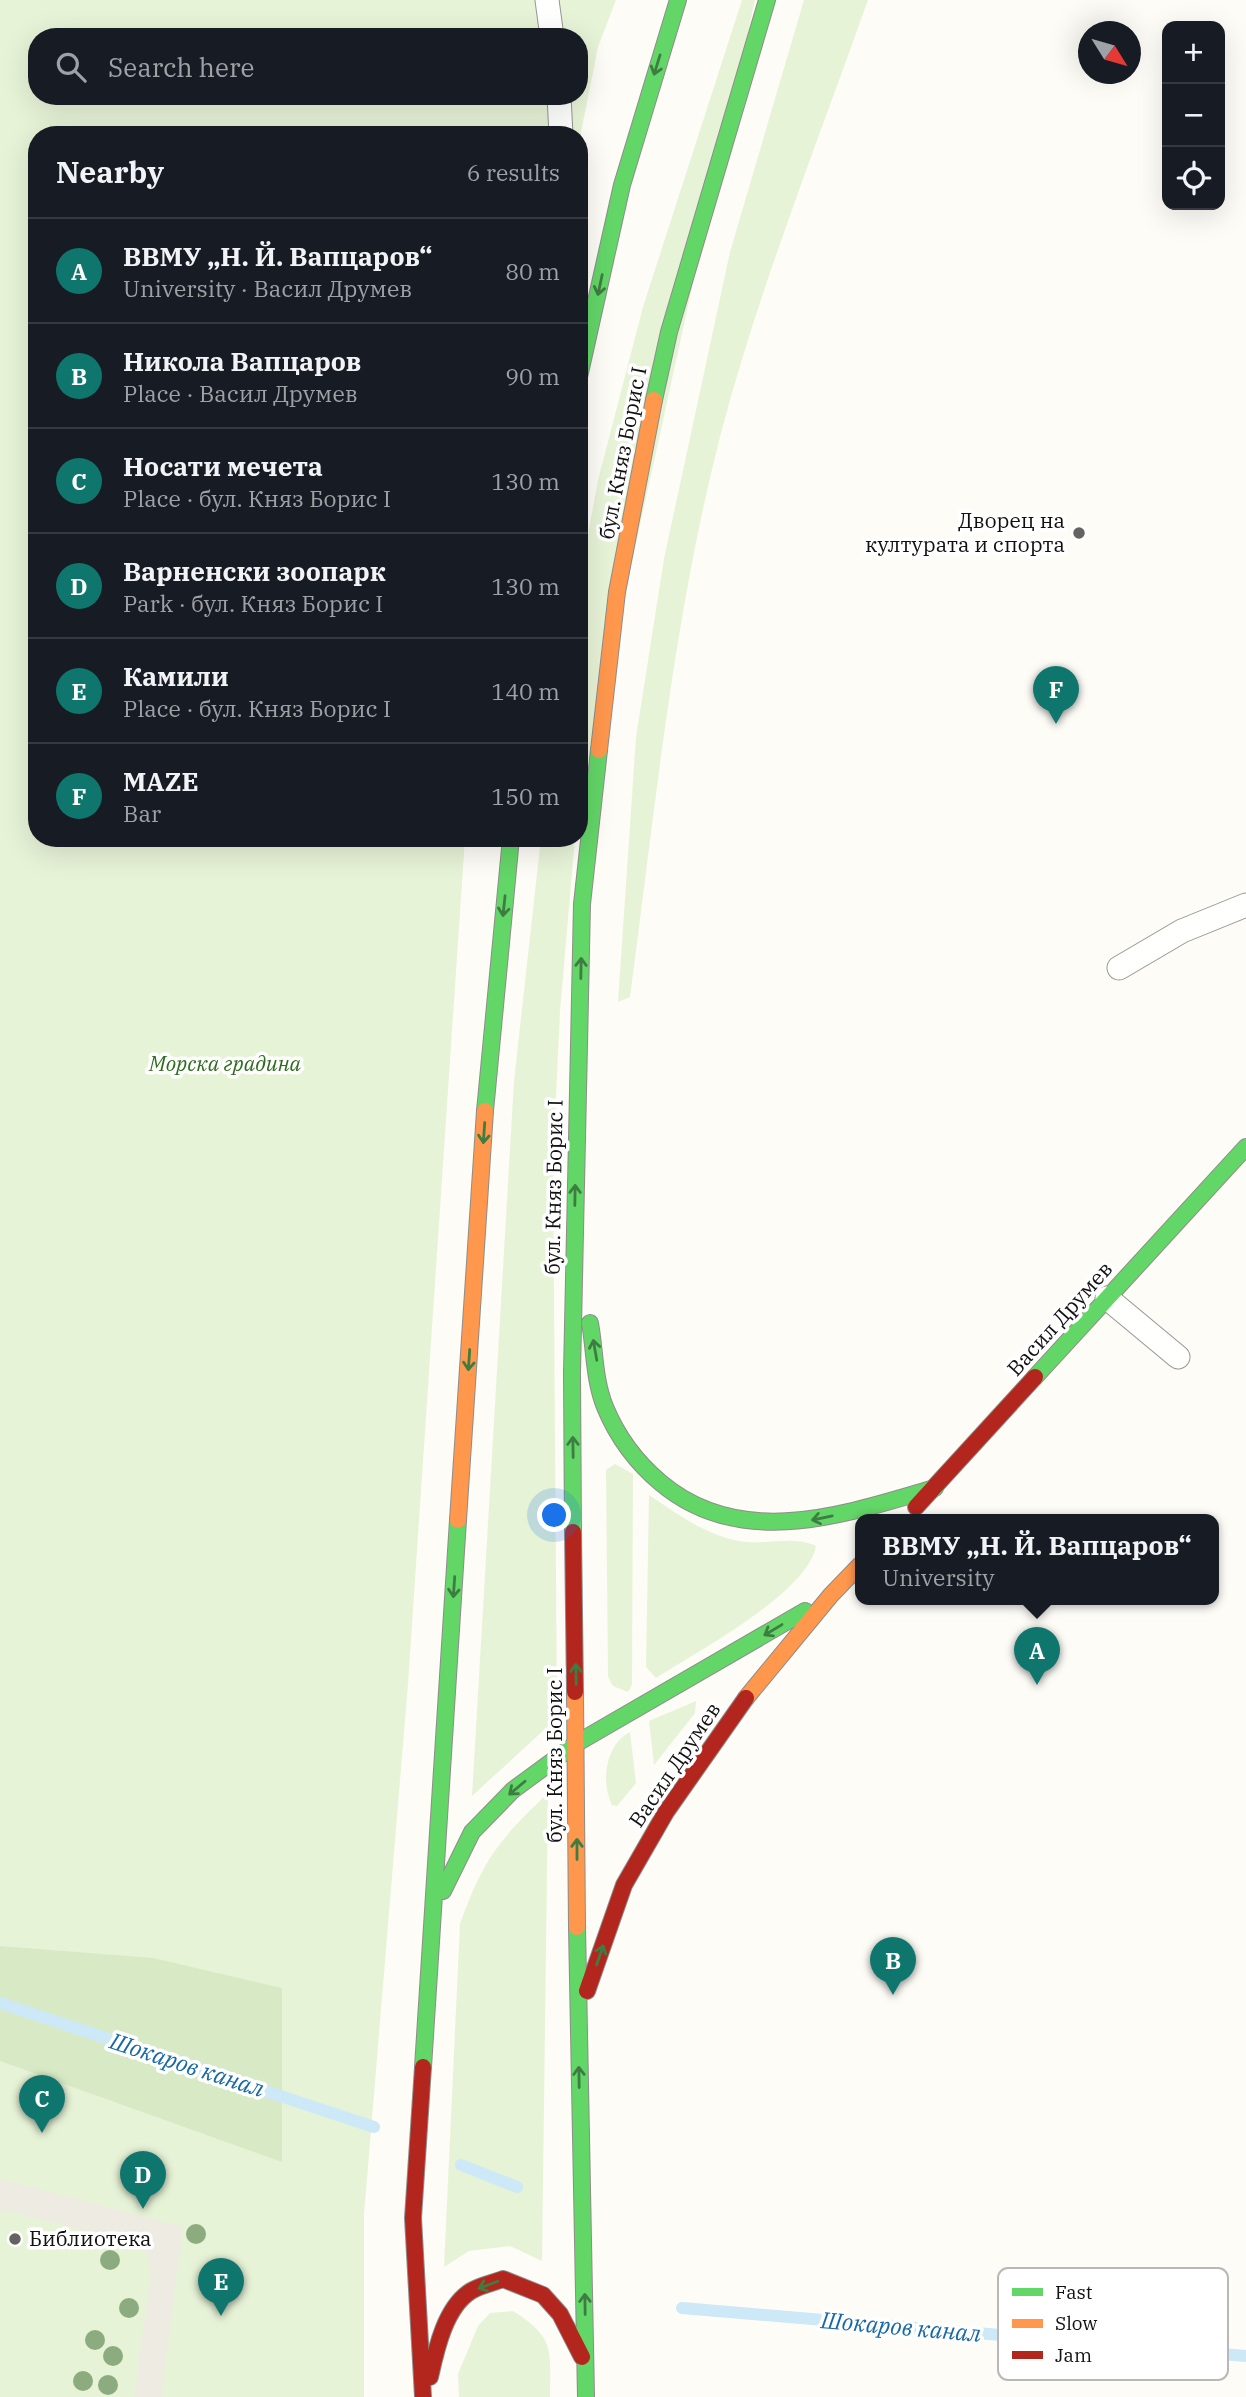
<!DOCTYPE html>
<html lang="en">
<head>
<meta charset="utf-8">
<style>
  body { margin:0; font-family:"IBM Plex Serif",serif; background:#20242c; color:#f1f3f6 }
  .controls { position:absolute; right:21px; top:21px; display:grid; overflow:hidden; border-radius:14px; box-shadow:0 7px 28px #0002 }
  .controls button { width:63px; height:63px; display:grid; place-items:center; padding:0; border:0; border-bottom:2px solid #363941; background:#171b24; color:#f1f3f6; font:35px sans-serif }
  .compass { position:absolute; left:1078px; top:21px; width:63px; height:63px; border-radius:50%; background:#171b24; box-shadow:0 7px 28px #0002; rotate:127deg }
  .you { position:absolute; left:555px; top:1516px; width:24px; height:24px; margin:-18px; border:5px solid #fff; border-radius:50%; background:#1a73e8; box-shadow:0 0 0 10px #1a73e833 }
  .badge { display:grid; place-items:center; width:46px; height:46px; border-radius:50%; background:#0f766e; color:#fff; font-size:23px; font-weight:700 }
  .pin { position:absolute; translate:-50% -58px; filter:drop-shadow(0 2px 4px #0008) }
  .pin::after { content:''; position:absolute; top:37px; width:24px; height:21px; background:inherit; clip-path:polygon(0 0,100% 0,50% 100%) }
  .popup { position:absolute; left:855px; top:1514px; width:364px; height:91px; box-sizing:border-box; display:grid; place-content:center; border-radius:14px; background:#171b24; filter:drop-shadow(0 2px 5px #0005); font-size:23px; white-space:nowrap; color:#9ea1a6 }
  .popup b { font-size:26px; color:#f1f3f6 }
  .popup::after { content:''; position:absolute; left:50%; top:100%; margin-left:-14px; border:14px solid transparent; border-top-color:#171b24 }
  .list { margin:0; padding:0; list-style:none }
  h2 { display:flex; justify-content:space-between; align-items:center; height:91px; margin:0; padding:0 28px; font-size:30px }
  h2 small { font-size:23px; font-weight:400; color:#9ea1a6 }
  .list li { display:grid; grid-template-columns:46px 1fr auto; gap:21px; align-items:center; box-sizing:border-box; height:105px; padding:0 28px; border-top:2px solid #363941 }
  .list b { display:block; font-size:26px; white-space:nowrap }
  .list p { margin:0; font-size:23px; white-space:nowrap; color:#9ea1a6 }
  .list em { font-size:23px; font-style:normal; color:#9ea1a6 }
  .icon { flex:none; width:38px; height:38px; fill:none; stroke:currentColor; stroke-width:2; stroke-linecap:round; stroke-linejoin:round }
  .map { position:relative; flex:none; width:1246px; height:2397px; overflow:hidden }
  .search { position:absolute; background:#171b24; box-shadow:0 7px 28px #0002; left:28px; top:28px; width:560px; height:77px; display:flex; align-items:center; gap:18px; box-sizing:border-box; padding:0 24px; border-radius:28px; color:#9ea1a6; font-size:26px }
  .panel { position:absolute; background:#171b24; box-shadow:0 7px 28px #0002; left:28px; top:126px; width:560px; height:721px; border-radius:28px }
  .map>svg:first-child { display:block }
  .green { fill:#e7f3d7; fill-rule:evenodd }
  .forest { fill:#d8eac5 }
  .plaza { fill:#edebe2 }
  .lines { fill:none; stroke-linecap:round; stroke-linejoin:round }
  .stream { stroke:#cde8f7; stroke-width:12 }
  .lane-casing { stroke:#979795; stroke-width:25 }
  .fast-casing { stroke:#8e8d8b; stroke-width:18 }
  .slow-casing { stroke:#8e8d8b; stroke-width:18 }
  .jam-casing { stroke:#8e8d8b; stroke-width:18 }
  .lane { stroke:#fffffe; stroke-width:23 }
  .fast { stroke:#63d668; stroke-width:16 }
  .slow { stroke:#ff974d; stroke-width:16 }
  .jam { stroke:#b3261e; stroke-width:16 }
  .tree { fill:#8cac80 }
  .oneway { stroke:#3e7d41 }
  .poi-dot { fill:#646362; stroke:#fff; stroke-width:2.5 }
  .labels { text-anchor:middle; stroke-width:7; stroke-linejoin:round; paint-order:stroke }
  .street-label { font-size:21px; fill:#111; stroke:#fff }
  .poi-label { font-size:21px; fill:#111; stroke:#fff; text-anchor:end }
  .park-label { font-size:21px; font-style:italic; fill:#2f6b1f; stroke:#fff }
  .water-label { font-size:23px; font-style:italic; fill:#1768a6; stroke:#fff }
  .key { fill:#fff; stroke:#b8b8b8; stroke-width:2 }
  .key-label { font-size:19px; fill:#111 }
</style>
</head>
<body>
<div class="map">
<svg width="1246" height="2397" viewBox="0 0 1246 2397">
  <rect width="100%" height="100%" fill="#fdfcf7"/>
  <!-- green -->
  <g class="green">
    <path d="M 0,0 L 616,0 L 598,47 L 579,142 L 579,135 L 37,135 L 37,838 L 465,838 L 408,1684 L 364,2215 L 364,2397 L 0,2397 ZM 37,37 L 579,37 L 579,96 L 37,96 Z"/>
    <path d="M 742,0 L 755,0 L 579,804 L 579,584 L 598,480 L 643,307 Z"/>
    <path d="M 804,0 L 868,0 C 817,144 759,288 720,437 C 673,620 655,810 630,997 L 618,1002 L 636,737 L 664,559 L 730,252 Z"/>
    <path d="M 541,838 L 575,838 L 560,1011 L 553,1162 L 557,1718 L 472,1796 L 514,1081 Z"/>
    <path d="M 615,1464 L 633,1474 L 632,1685 L 628,1692 L 613,1686 L 608,1677 L 606,1470 Z"/>
    <path d="M 649,1495 C 679,1515 709,1538 746,1542 C 769,1544 794,1536 816,1546 C 808,1593 696,1652 656,1678 L 646,1667 Z"/>
    <path d="M 696,1701 L 695,1713 L 654,1765 L 649,1721 Z"/>
    <path d="M 630,1732 L 636,1783 L 617,1806 L 612,1805 C 600,1781 606,1744 630,1732 Z"/>
    <path d="M 548,1793 L 542,2261 L 510,2246 L 469,2251 L 444,2267 L 460,1924 C 483,1859 499,1840 548,1793 Z"/>
    <path d="M 513,2311 C 556,2338 550,2350 550,2397 L 459,2397 L 458,2374 L 478,2326 L 490,2313 Z"/>
  </g>
  <!-- forest -->
  <path class="forest" d="M 0,1946 L 153,1958 L 282,1988 L 282,2162 L 0,2061 Z"/>
  <!-- plaza -->
  <path class="plaza" d="M 0,2179 L 183,2227 L 161,2397 L 134,2397 L 151,2273 L 147,2253 L 131,2243 L 8,2211 L 0,2212 Z"/>
  <g class="lines">
    <!-- stream -->
    <g class="stream">
      <path d="M 0,2003 L 374,2127"/>
      <path d="M 461,2165 L 517,2187"/>
      <path d="M 682,2308 L 1246,2356"/>
    </g>
    <!-- lane casing -->
    <g class="lane-casing">
      <g id="lane">
        <path d="M 547,0 L 552,37"/>
        <path d="M 559,96 L 561,135"/>
        <path d="M 1119,968 L 1182,931 L 1246,905"/>
        <path d="M 1107,1298 L 1178,1357"/>
      </g>
    </g>
    <!-- fast casing -->
    <g class="fast-casing">
      <g id="fast">
        <path d="M 579,377 L 622,185 L 678,0"/>
        <path d="M 654,400 L 669,332 L 767,0"/>
        <path d="M 485,1111 L 511,838"/>
        <path d="M 590,1323 C 595,1351 594,1380 605,1407 C 617,1436 637,1463 661,1483 C 742,1551 846,1514 935,1488"/>
        <path d="M 1035,1377 L 1246,1147"/>
        <path d="M 573,1532 L 572,1373 L 582,904 L 599,750"/>
        <path d="M 443,1891 L 472,1832 L 513,1790 L 577,1743 L 805,1611"/>
        <path d="M 577,1927 L 586,2397"/>
        <path d="M 423,2067 L 458,1520"/>
      </g>
    </g>
    <!-- slow casing -->
    <g class="slow-casing">
      <g id="slow">
        <path d="M 599,750 L 617,592 L 654,400"/>
        <path d="M 458,1520 L 485,1111"/>
        <path d="M 575,1692 L 577,1927"/>
        <path d="M 746,1698 L 831,1595 L 860,1565"/>
      </g>
    </g>
    <!-- jam casing -->
    <g class="jam-casing">
      <g id="jam">
        <path d="M 916,1507 L 1035,1377"/>
        <path d="M 573,1532 L 575,1692"/>
        <path d="M 587,1991 L 624,1885 L 666,1812 L 746,1698"/>
        <path d="M 423,2067 L 413,2218 L 423,2397"/>
        <path d="M 430,2377 C 436,2350 445,2307 471,2291 C 481,2285 493,2283 503,2279 L 543,2295 L 560,2314 L 582,2357"/>
      </g>
    </g>
    <!-- lane -->
    <use href="#lane" class="lane"/>
    <!-- fast -->
    <use href="#fast" class="fast"/>
    <!-- slow -->
    <use href="#slow" class="slow"/>
    <!-- jam -->
    <use href="#jam" class="jam"/>
  </g>
  <!-- trees -->
  <g class="tree">
    <circle cx="196" cy="2234" r="10"/>
    <circle cx="110" cy="2260" r="10"/>
    <circle cx="129" cy="2308" r="10"/>
    <circle cx="95" cy="2340" r="10"/>
    <circle cx="113" cy="2356" r="10"/>
    <circle cx="83" cy="2381" r="10"/>
    <circle cx="108" cy="2385" r="10"/>
  </g>
  <!-- one-way arrows -->
  <defs><path id="oneway-shaft" d="M-6 0H5M1.5-3L5.5 0L1.5 3" fill="none" stroke-width="1.6" stroke-linecap="round" stroke-linejoin="round" transform="scale(1.75)"/></defs>
  <g class="oneway">
    <use href="#oneway-shaft" transform="translate(657 65) rotate(107)"/>
    <use href="#oneway-shaft" transform="translate(600 285) rotate(102)"/>
    <use href="#oneway-shaft" transform="translate(504 906) rotate(96)"/>
    <use href="#oneway-shaft" transform="translate(581 968) rotate(-89)"/>
    <use href="#oneway-shaft" transform="translate(484 1133) rotate(94)"/>
    <use href="#oneway-shaft" transform="translate(575 1195) rotate(-89)"/>
    <use href="#oneway-shaft" transform="translate(595 1350) rotate(-100)"/>
    <use href="#oneway-shaft" transform="translate(469 1360) rotate(94)"/>
    <use href="#oneway-shaft" transform="translate(573 1447) rotate(-91)"/>
    <use href="#oneway-shaft" transform="translate(822 1518) rotate(168)"/>
    <use href="#oneway-shaft" transform="translate(454 1587) rotate(94)"/>
    <use href="#oneway-shaft" transform="translate(773 1630) rotate(149)"/>
    <use href="#oneway-shaft" transform="translate(576 1674) rotate(-91)"/>
    <use href="#oneway-shaft" transform="translate(517 1788) rotate(140)"/>
    <use href="#oneway-shaft" transform="translate(577 1849) rotate(-90)"/>
    <use href="#oneway-shaft" transform="translate(600 1955) rotate(-71)"/>
    <use href="#oneway-shaft" transform="translate(579 2077) rotate(-91)"/>
    <use href="#oneway-shaft" transform="translate(488 2285) rotate(159)"/>
    <use href="#oneway-shaft" transform="translate(585 2304) rotate(-91)"/>
  </g>
  <!-- markers -->
  <g class="poi-dot">
    <circle cx="1079" cy="533" r="7"/>
    <circle cx="15" cy="2239" r="7"/>
  </g>
  <g class="labels">
    <!-- street labels -->
    <g class="street-label">
      <text transform="translate(623 453) rotate(-79)" y="7">бул. Княз Борис I</text>
      <text transform="translate(554 1187) rotate(-89)" y="7">бул. Княз Борис I</text>
      <text transform="translate(1060 1319) rotate(-48)" y="7">Васил Друмев</text>
      <text transform="translate(555 1755) rotate(-90)" y="7">бул. Княз Борис I</text>
      <text transform="translate(675 1765) rotate(-56)" y="7">Васил Друмев</text>
    </g>
    <!-- poi labels -->
    <g class="poi-label">
      <text x="1065" y="528">Дворец на<tspan x="1065" dy="24">културата и спорта</tspan></text>
      <text x="29" y="2246" text-anchor="start">Библиотека</text>
    </g>
    <!-- park labels -->
    <g class="park-label">
      <text x="225" y="1071">Морска градина</text>
    </g>
    <!-- water labels -->
    <g class="water-label">
      <text transform="translate(187 2065) rotate(18)" y="8">Шокаров канал</text>
      <text transform="translate(901 2327) rotate(5)" y="8">Шокаров канал</text>
    </g>
  </g>
  <!-- legend -->
  <rect x="998" y="2268" width="230" height="112" rx="10" class="key"/>
  <rect x="1012" y="2288" width="31" height="8" fill="#63d668"/>
  <rect x="1012" y="2319" width="31" height="9" fill="#ff974d"/>
  <rect x="1012" y="2351" width="31" height="8" fill="#b3261e"/>
  <g class="key-label">
    <text x="1055" y="2299">Fast</text>
    <text x="1055" y="2330">Slow</text>
    <text x="1055" y="2362">Jam</text>
  </g>
</svg>
<div class="controls">
<button>+</button>
<button>−</button>
<button><svg class="icon" aria-label="locate" viewBox="0 0 24 24"><circle cx="12" cy="12" r="6"/><path d="M12 2v4M12 18v4M2 12h4M18 12h4"/></svg></button>
</div>
<svg class="compass" viewBox="-18 -18 36 36"><path d="M0-13l5 13h-10z" fill="#e53935"/><path d="M0 13l5-13h-10z" fill="#9ea1a6"/></svg>
<div class="you"></div>
<div class="pin badge" style="left:1037px;top:1685px">A</div>
<div class="popup"><b>ВВМУ „Н. Й. Вапцаров“</b>University</div>
<div class="pin badge" style="left:893px;top:1995px">B</div>
<div class="pin badge" style="left:42px;top:2133px">C</div>
<div class="pin badge" style="left:143px;top:2209px">D</div>
<div class="pin badge" style="left:221px;top:2316px">E</div>
<div class="pin badge" style="left:1056px;top:724px">F</div>
<div class="search"><svg class="icon" aria-label="search" viewBox="0 0 24 24"><circle cx="10" cy="10" r="6"/><path d="M15 15l6 6"/></svg>Search here</div>
<section class="panel">
<h2>Nearby<small>6 results</small></h2>
<ul class="list">
<li><span class="badge">A</span><div><b>ВВМУ „Н. Й. Вапцаров“</b><p>University · Васил Друмев</p></div><em>80 m</em></li>
<li><span class="badge">B</span><div><b>Никола Вапцаров</b><p>Place · Васил Друмев</p></div><em>90 m</em></li>
<li><span class="badge">C</span><div><b>Носати мечета</b><p>Place · бул. Княз Борис I</p></div><em>130 m</em></li>
<li><span class="badge">D</span><div><b>Варненски зоопарк</b><p>Park · бул. Княз Борис I</p></div><em>130 m</em></li>
<li><span class="badge">E</span><div><b>Камили</b><p>Place · бул. Княз Борис I</p></div><em>140 m</em></li>
<li><span class="badge">F</span><div><b>MAZE</b><p>Bar</p></div><em>150 m</em></li>
</ul>
</section>
</div>
</body>
</html>
